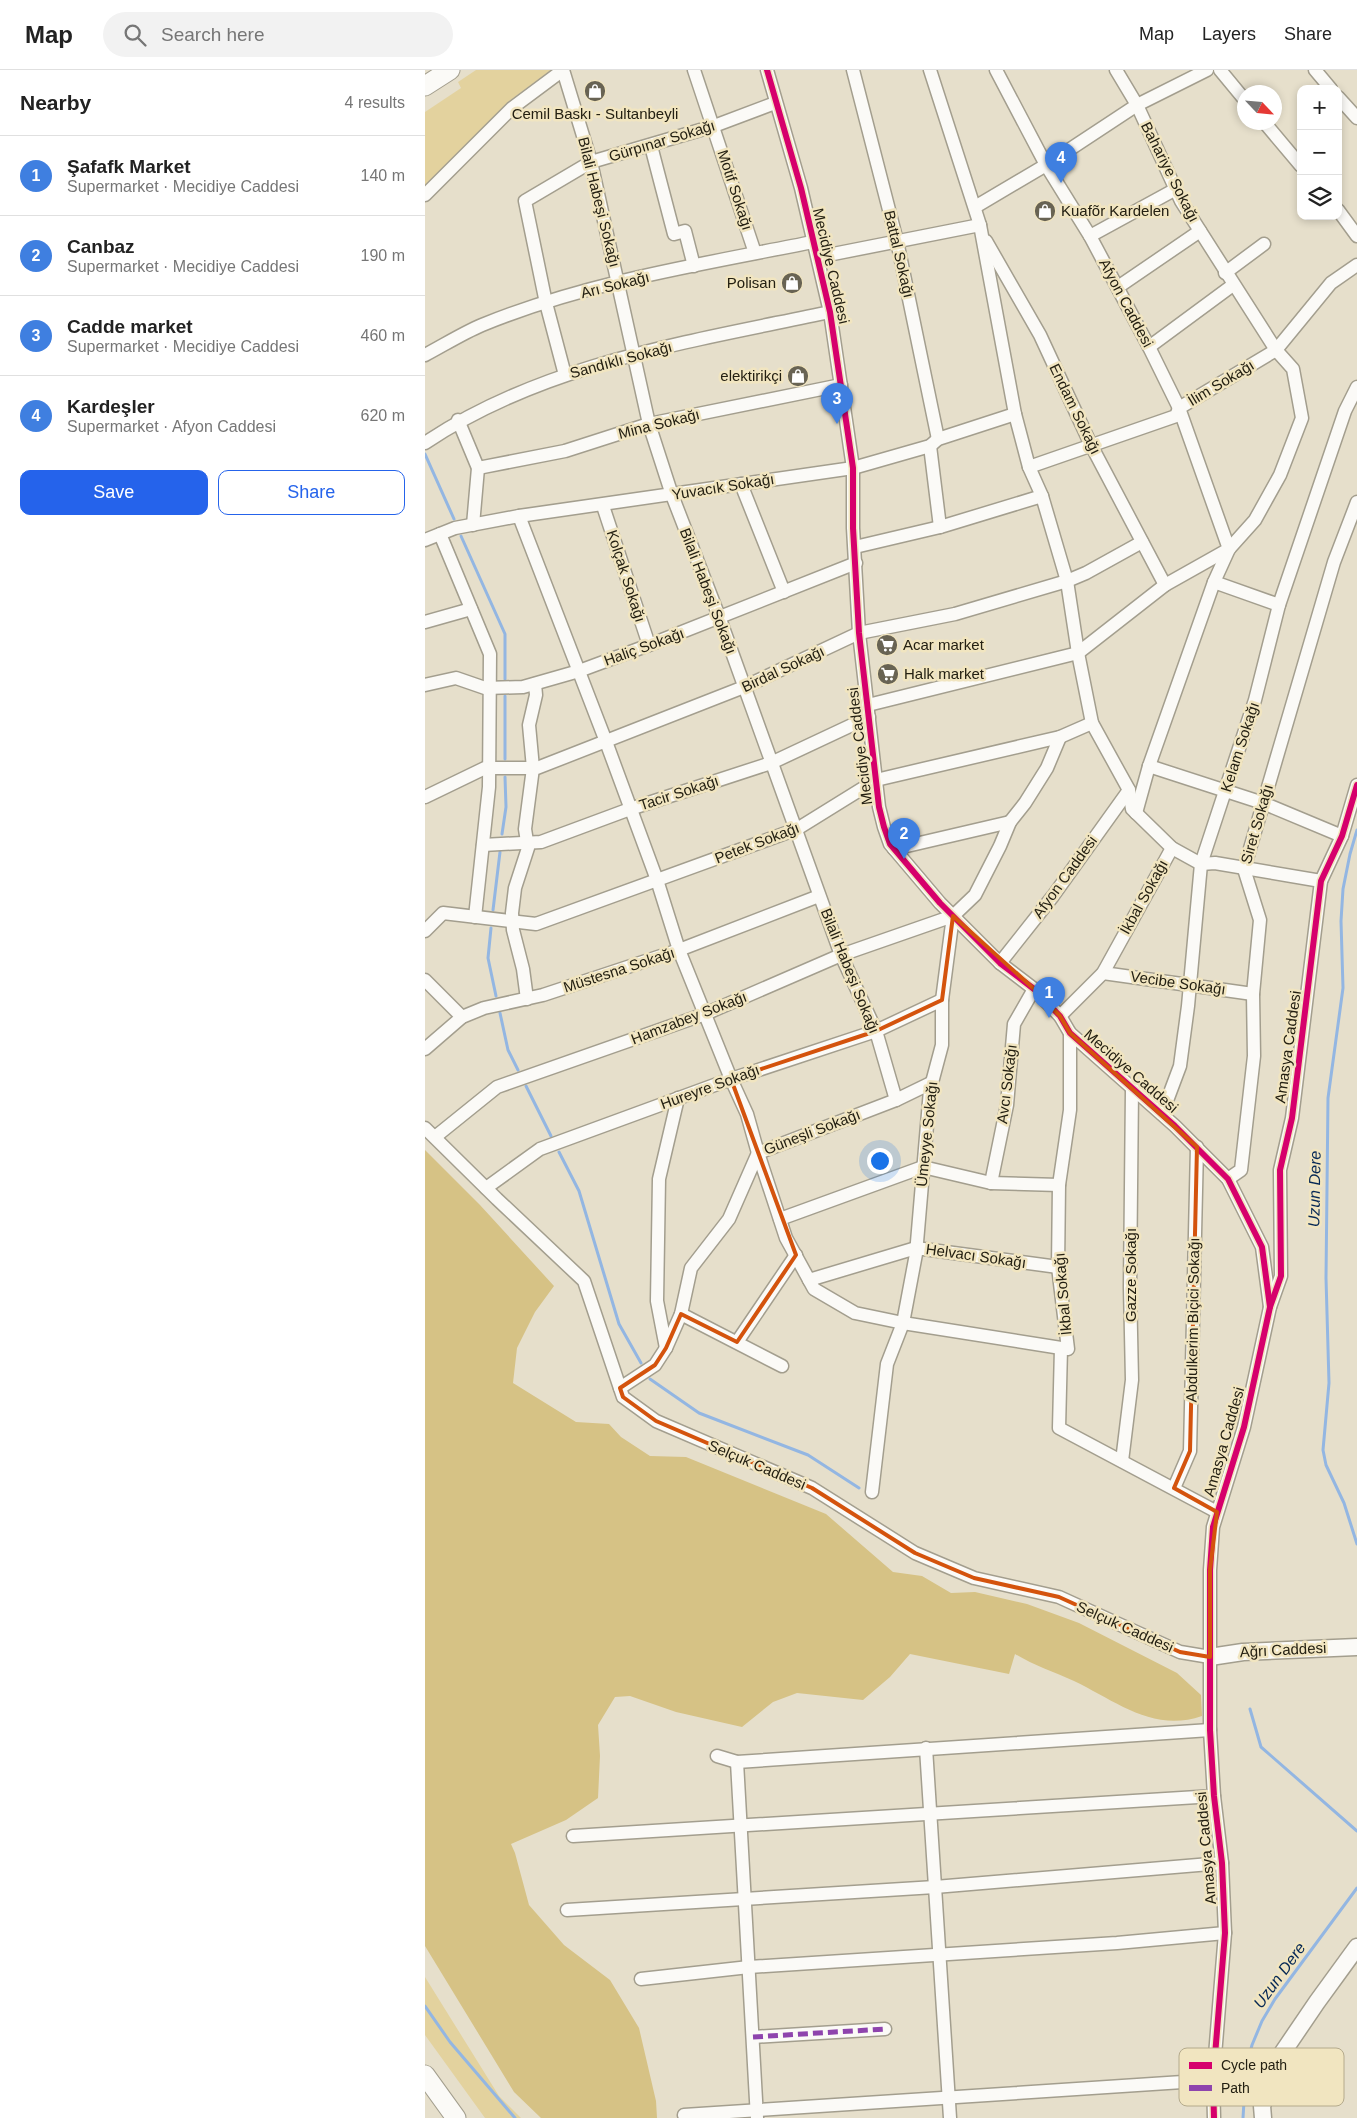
<!DOCTYPE html>
<html lang="en">
<head>
<meta charset="utf-8">
<style>
  body { margin:0; font-family:Arial,sans-serif; background:#f2f2f2; color:#222 }
  .controls { position:absolute; right:15px; top:15px; display:grid; overflow:hidden; border-radius:10px; box-shadow:0 2px 8px #0003 }
  .controls button { width:45px; height:45px; display:grid; place-items:center; padding:0; border:0; border-bottom:1px solid #e0e0e0; background:#fff; color:#222; font:25px sans-serif }
  .compass { position:absolute; left:812px; top:15px; width:45px; height:45px; border-radius:50%; background:#fff; box-shadow:0 2px 8px #0003; rotate:116deg }
  .you { position:absolute; left:454px; top:1090px; width:18px; height:18px; margin:-12px; border:4px solid #fff; border-radius:50%; background:#1a73e8; box-shadow:0 0 0 8px #1a73e833 }
  .badge { display:grid; place-items:center; width:32px; height:32px; border-radius:50%; background:#2563eb; color:#fff; font-size:16px; font-weight:700 }
  .pin { position:absolute; translate:-50% -41px; filter:drop-shadow(0 1px 2px #0008) }
  .pin::after { content:''; position:absolute; top:26px; width:18px; height:15px; background:inherit; clip-path:polygon(0 0,100% 0,50% 100%) }
  .list { margin:0; padding:0; list-style:none }
  h2 { display:flex; justify-content:space-between; align-items:center; height:65px; margin:0; padding:0 20px; font-size:21px }
  h2 small { font-size:16px; font-weight:400; color:#767676 }
  .list li { display:grid; grid-template-columns:32px 1fr auto; gap:15px; align-items:center; box-sizing:border-box; height:80px; padding:0 20px; border-top:1px solid #e0e0e0 }
  .list b { display:block; font-size:19px; white-space:nowrap }
  .list p { margin:0; font-size:16px; white-space:nowrap; color:#767676 }
  .list em { font-size:16px; font-style:normal; color:#767676 }
  .actions { display:flex; gap:10px; padding:15px 20px }
  .actions a { flex:1; padding:11px 0; border:1px solid #2563eb; border-radius:10px; text-align:center; font-size:18px; color:#2563eb }
  .actions .main { background:#2563eb; color:#fff }
  .icon { flex:none; width:28px; height:28px; fill:none; stroke:currentColor; stroke-width:2; stroke-linecap:round; stroke-linejoin:round }
  .map { position:relative; flex:none; width:932px; height:2048px; overflow:hidden }
  header { display:flex; align-items:center; gap:30px; box-sizing:border-box; height:70px; padding:0 25px; background:#fff; border-bottom:1px solid #e0e0e0 }
  header strong { font-size:24px }
  nav { display:flex; gap:28px; margin-inline-start:auto; font-size:18px }
  .search { width:350px; height:45px; background:#f2f2f2; display:flex; align-items:center; gap:12px; box-sizing:border-box; padding:0 18px; border-radius:28px; color:#767676; font-size:19px }
  main { display:flex }
  aside { flex:1; background:#fff }
  .map>svg:first-child { display:block }
  .green { fill:#e3d29e }
  .forest { fill:#d6c285 }
  .lines { fill:none; stroke-linecap:round; stroke-linejoin:round }
  .stream { stroke:#93b6e2; stroke-width:3 }
  .minor-casing { stroke:#a39e8e; stroke-width:15 }
  .major-casing { stroke:#a39e8e; stroke-width:19 }
  .highway-casing { stroke:#a39e8e; stroke-width:21 }
  .minor { stroke:#fbfaf7; stroke-width:12 }
  .major { stroke:#fbfaf7; stroke-width:16 }
  .highway { stroke:#fbfaf7; stroke-width:19 }
  .quiet { stroke:#8e44ad; stroke-width:5; stroke-dasharray:10 5; stroke-linecap:butt }
  .cycleway-casing { stroke:#f1e5c0; stroke-width:9 }
  .cycleway { stroke:#d6006c; stroke-width:6 }
  .marked { fill:none; stroke:#d4530d; stroke-width:4; stroke-linejoin:round }
  .labels { text-anchor:middle; stroke-width:5; stroke-linejoin:round; paint-order:stroke }
  .poi-label { font-size:15px; fill:#242012; stroke:#f1e5c0; text-anchor:start }
  .street-label { font-size:15px; fill:#242012; stroke:#f1e5c0 }
  .water-label { font-size:16px; font-style:italic; fill:#062855; stroke:#f1e5c0 }
  .key { fill:#f1e5c0; stroke:#b4aa8c; stroke-width:1 }
  .key-label { font-size:14px; fill:#242012 }
</style>
</head>
<body>
<header>
<strong>Map</strong>
<div class="search"><svg class="icon" aria-label="search" viewBox="0 0 24 24"><circle cx="10" cy="10" r="6"/><path d="M15 15l6 6"/></svg>Search here</div>
<nav><a>Map</a><a>Layers</a><a>Share</a></nav>
</header>
<main>
<aside>
<h2>Nearby<small>4 results</small></h2>
<ul class="list">
<li><span class="badge" style="background:#3f7fe0">1</span><div><b>Şafafk Market</b><p>Supermarket · Mecidiye Caddesi</p></div><em>140 m</em></li>
<li><span class="badge" style="background:#3f7fe0">2</span><div><b>Canbaz</b><p>Supermarket · Mecidiye Caddesi</p></div><em>190 m</em></li>
<li><span class="badge" style="background:#3f7fe0">3</span><div><b>Cadde market</b><p>Supermarket · Mecidiye Caddesi</p></div><em>460 m</em></li>
<li><span class="badge" style="background:#3f7fe0">4</span><div><b>Kardeşler</b><p>Supermarket · Afyon Caddesi</p></div><em>620 m</em></li>
</ul>
<div class="actions"><a class="main">Save</a><a>Share</a></div>
</aside>
<div class="map">
<svg width="932" height="2048" viewBox="0 0 932 2048">
  <rect width="100%" height="100%" fill="#e6dfcb"/>
  <!-- green -->
  <g class="green">
    <path d="M 51,0 L 126,0 L 83,32 L 0,115 L 0,42 L 36,18 L 33,12 Z"/>
    <path d="M 0,1907 L 74,2026 L 96,2048 L 60,2048 L 0,1965 Z"/>
  </g>
  <!-- forest -->
  <path class="forest" d="M 0,1080 L 55,1135 L 129,1216 L 110,1242 L 92,1278 L 88,1313 L 151,1352 L 184,1354 L 196,1367 L 225,1386 L 261,1387 L 401,1444 L 468,1502 L 497,1506 L 526,1523 L 550,1522 L 602,1534 L 654,1553 L 752,1603 L 776,1625 L 777,1646 C 728,1663 691,1631 649,1611 C 629,1602 608,1595 590,1584 L 584,1604 L 485,1584 L 465,1607 L 438,1630 L 372,1623 L 348,1632 L 317,1657 L 251,1642 L 205,1626 L 190,1627 L 173,1655 L 175,1686 L 173,1728 L 141,1750 L 86,1774 L 90,1783 L 104,1835 L 139,1875 L 185,1910 L 214,1958 L 231,2031 L 232,2048 L 116,2048 L 89,2022 L 0,1876 Z"/>
  <g class="lines">
    <!-- stream -->
    <g class="stream">
      <path d="M 0,384 L 29,449"/>
      <path d="M 36,466 L 80,564 L 80,609"/>
      <path d="M 80,626 L 80,689"/>
      <path d="M 932,760 L 925,784 L 918,819 L 916,851 L 918,918 L 903,1028 L 901,1208 L 904,1313 L 898,1380 L 901,1395 L 919,1433 L 932,1474"/>
      <path d="M 77,764 L 81,737 L 80,707"/>
      <path d="M 68,840 L 75,782"/>
      <path d="M 66,858 L 63,888 L 71,926"/>
      <path d="M 75,943 L 83,980 L 93,1000"/>
      <path d="M 101,1016 L 126,1066"/>
      <path d="M 134,1082 L 154,1121 L 194,1254 L 216,1293"/>
      <path d="M 225,1309 L 274,1343 L 383,1385 L 434,1418"/>
      <path d="M 825,1639 L 836,1677 L 932,1761"/>
      <path d="M 0,1936 L 25,1972 L 90,2048"/>
      <path d="M 818,2048 L 821,1998 L 827,1975 L 837,1951 L 850,1929 L 932,1818"/>
    </g>
    <!-- minor casing -->
    <g class="minor-casing">
      <g id="minor">
        <path d="M 138,0 L 166,92 L 224,354 L 247,425 L 295,549 L 416,885 L 451,961 L 471,1030"/>
        <path d="M 269,0 L 330,183"/>
        <path d="M 342,0 L 376,118 L 405,242 L 428,398 L 428,458 L 434,563 L 454,737 L 459,757 L 465,774 L 515,833 L 575,893 L 609,919 L 635,946 L 645,963 L 750,1056 L 803,1109 L 837,1177 L 845,1237"/>
        <path d="M 428,0 L 472,171 L 513,369"/>
        <path d="M 505,0 L 555,155 L 590,344 L 604,397 L 617,426 L 642,511 L 653,583 L 667,653 L 704,720 L 707,739 L 747,778 L 776,794 L 790,793 L 896,811"/>
        <path d="M 691,0 L 712,35 L 756,131 L 851,280 L 868,299 L 877,348 L 855,405 L 830,450 L 804,479 L 789,512 L 724,696 L 711,743"/>
        <path d="M 795,0 L 819,29"/>
        <path d="M 890,0 L 906,19"/>
        <path d="M 913,27 L 932,48"/>
        <path d="M 839,52 L 876,96"/>
        <path d="M 226,76 L 249,164 L 260,161 L 269,196"/>
        <path d="M 0,125 L 87,38 L 138,0"/>
        <path d="M 550,137 L 621,95 L 712,35 L 782,0"/>
        <path d="M 913,140 L 932,166"/>
        <path d="M 665,166 L 751,119"/>
        <path d="M 561,171 L 615,265 L 666,375 L 740,515"/>
        <path d="M 393,187 L 555,155"/>
        <path d="M 800,203 L 839,174"/>
        <path d="M 693,217 L 775,161"/>
        <path d="M 724,277 L 808,215"/>
        <path d="M 0,285 C 19,275 38,263 57,255 C 162,212 277,194 388,172"/>
        <path d="M 140,305 L 121,233 L 100,131 L 166,92 L 289,56 L 350,33"/>
        <path d="M 33,350 L 53,398 L 48,455"/>
        <path d="M 0,373 C 119,293 268,271 405,242"/>
        <path d="M 505,376 L 515,457"/>
        <path d="M 604,397 L 751,346 L 754,338 L 851,280 L 906,213 L 932,195"/>
        <path d="M 53,398 L 140,381 L 224,354 L 416,315"/>
        <path d="M 316,414 L 359,522"/>
        <path d="M 178,436 L 224,575"/>
        <path d="M 94,446 L 180,669 L 232,810 L 254,880 L 306,1009 L 322,1044 L 333,1083 L 361,1168 L 389,1219 L 430,1243 L 478,1253 L 636,1278"/>
        <path d="M 15,464 L 65,584 L 64,717 L 50,847"/>
        <path d="M 0,470 L 30,458 L 94,446 L 428,398 L 505,376 L 513,369 L 590,344"/>
        <path d="M 430,477 L 515,457 L 617,426"/>
        <path d="M 789,512 L 854,535"/>
        <path d="M 0,552 L 46,539"/>
        <path d="M 0,615 L 31,608 L 60,618 L 98,617 L 154,601 L 224,575 L 431,493"/>
        <path d="M 443,635 L 653,583 L 740,515 L 804,479 L 754,338 L 724,277 L 665,166 L 621,95 L 571,0"/>
        <path d="M 724,696 L 838,733 L 917,766"/>
        <path d="M 0,727 L 60,698 L 112,698 L 319,617 L 434,563 L 530,544 L 642,511 L 661,503 L 717,472"/>
        <path d="M 58,775 L 116,772 L 205,739 L 346,693 L 444,647"/>
        <path d="M 469,779 L 585,752"/>
        <path d="M 0,861 L 18,843 L 111,854 L 372,759 L 451,710 L 635,667 L 667,653"/>
        <path d="M 575,893 L 628,826 L 704,720"/>
        <path d="M 678,903 L 828,924"/>
        <path d="M 0,910 L 37,947"/>
        <path d="M 102,929 L 98,899 L 88,860 L 87,843 L 90,818 L 103,778 L 100,759 L 108,698 L 104,655 L 111,625 L 110,614"/>
        <path d="M 635,946 L 678,903 L 747,778"/>
        <path d="M 645,963 L 645,1040 L 634,1115 L 633,1197 L 643,1279 L 636,1278 L 634,1358 L 792,1442"/>
        <path d="M 0,979 L 37,947 L 59,938 L 118,925 L 254,880 L 394,826"/>
        <path d="M 737,1044 L 755,996 L 763,936 L 776,794 L 830,630 L 854,535 L 920,341 L 932,317"/>
        <path d="M 0,1058 L 72,1129 L 159,1211 L 198,1327 L 231,1351 L 387,1418 L 490,1483 L 549,1508 L 634,1527 L 755,1582 L 785,1587"/>
        <path d="M 10,1067 L 72,1017 L 280,944 L 416,885 L 528,846 L 550,825 L 575,776 L 585,752 L 600,733 L 622,698 L 635,667"/>
        <path d="M 803,1109 L 816,1100 L 829,986 L 828,924 L 835,850 L 819,799 L 909,492 L 932,432"/>
        <path d="M 566,1113 L 582,1035 L 589,954 L 609,919"/>
        <path d="M 61,1118 L 115,1079 L 306,1009 L 451,961 L 517,930"/>
        <path d="M 355,1149 L 498,1097 L 566,1113 L 634,1115"/>
        <path d="M 384,1210 L 491,1178 L 633,1197"/>
        <path d="M 256,1244 L 357,1296"/>
        <path d="M 312,1272 L 371,1185"/>
        <path d="M 241,1278 L 232,1231 L 234,1109 L 253,1028"/>
        <path d="M 195,1318 L 230,1295 L 241,1278 L 256,1244 L 266,1198 L 304,1149 L 333,1083 L 471,1030 L 506,1013"/>
        <path d="M 697,1391 L 707,1310 L 705,1217 L 707,1019"/>
        <path d="M 749,1418 L 765,1381 L 772,1077"/>
        <path d="M 447,1422 L 462,1294 L 478,1253 L 491,1184 L 505,1020 L 517,975 L 517,930 L 528,846"/>
        <path d="M 501,1678 L 525,2048"/>
        <path d="M 292,1686 L 312,1692 L 785,1660"/>
        <path d="M 312,1692 L 332,2048"/>
        <path d="M 148,1766 L 789,1726"/>
        <path d="M 142,1840 L 510,1817 L 797,1793"/>
        <path d="M 216,1909 L 324,1897 L 692,1873 L 800,1863"/>
        <path d="M 328,1967 L 460,1959"/>
        <path d="M 259,2045 L 788,2010"/>
        <path d="M 789,2048 L 788,2010 L 800,1863 L 797,1793 L 789,1726 L 785,1660 L 785,1500 L 788,1457 L 819,1357 L 845,1237 L 856,1206 L 855,1100 L 867,1048 L 896,811 L 917,766 L 932,715"/>
      </g>
    </g>
    <!-- major casing -->
    <g class="major-casing">
      <g id="major">
        <path d="M 785,1587 L 818,1582 L 932,1577"/>
        <path d="M 838,2048 L 837,2036 L 858,1982 L 892,1932 L 932,1877"/>
      </g>
    </g>
    <!-- highway casing -->
    <g class="highway-casing">
      <g id="highway">
        <path d="M 0,16 L 25,0"/>
        <path d="M 0,2005 L 31,2048"/>
      </g>
    </g>
    <!-- minor -->
    <use href="#minor" class="minor"/>
    <!-- major -->
    <use href="#major" class="major"/>
    <!-- highway -->
    <use href="#highway" class="highway"/>
    <!-- quiet -->
    <path class="quiet" d="M 328,1967 L 460,1959"/>
    <!-- cycleway casing -->
    <g class="cycleway-casing">
      <g id="cycleway">
        <path d="M 342,0 L 376,118 L 405,242 L 428,398 L 428,458 L 434,563 L 454,737 L 459,757 L 465,774 L 515,833 L 575,893 L 609,919 L 635,946 L 645,963 L 750,1056 L 803,1109 L 837,1177 L 845,1237"/>
        <path d="M 789,2048 L 788,2010 L 800,1863 L 797,1793 L 789,1726 L 785,1660 L 785,1500 L 788,1457 L 819,1357 L 845,1237 L 856,1206 L 855,1100 L 867,1048 L 896,811 L 917,766 L 932,715"/>
      </g>
    </g>
    <!-- cycleway -->
    <use href="#cycleway" class="cycleway"/>
  </g>
  <!-- marked area -->
  <path class="marked" d="M 528,846 L 609,919 L 635,946 L 645,963 L 772,1077 L 765,1381 L 749,1418 L 792,1442 L 785,1500 L 785,1587 L 755,1582 L 634,1527 L 549,1508 L 490,1483 L 387,1418 L 231,1351 L 198,1327 L 195,1318 L 230,1295 L 241,1278 L 256,1244 L 312,1272 L 371,1185 L 306,1009 L 451,961 L 517,930 Z"/>
  <!-- icons -->
  <defs>
    <g id="shop-disc" transform="scale(1.125)"><circle r="9.5" fill="#686353" stroke="#f1e5c0"/><path d="M-5-2.5h2.3a2.7 3.5 0 0 1 5.4 0H5L5.5 6h-11ZM-1.5-2.5h3a1.5 2.3 0 0 0-3 0Z" fill="#fff"/></g>
    <g id="supermarket-disc" transform="scale(1.125)"><circle r="9.5" fill="#686353" stroke="#f1e5c0"/><path d="M-6-5.5h2.5l.6 2H6L4.5 2H-2.5L-4.4-4H-6ZM-1.5 3.2a1.3 1.3 0 1 0 .1 0ZM3 3.2a1.3 1.3 0 1 0 .1 0Z" fill="#fff"/></g>
  </defs>
  <g fill-rule="evenodd">
    <use href="#shop-disc" x="170" y="21"/>
    <use href="#shop-disc" x="620" y="141"/>
    <use href="#shop-disc" x="367" y="213"/>
    <use href="#shop-disc" x="373" y="306"/>
    <use href="#supermarket-disc" x="462" y="575"/>
    <use href="#supermarket-disc" x="463" y="604"/>
  </g>
  <g class="labels">
    <!-- poi labels -->
    <g class="poi-label">
      <text x="170" y="49" text-anchor="middle">Cemil Baskı - Sultanbeyli</text>
      <text x="636" y="146">Kuafõr Kardelen</text>
      <text x="351" y="218" text-anchor="end">Polisan</text>
      <text x="357" y="311" text-anchor="end">elektirikçi</text>
      <text x="478" y="580">Acar market</text>
      <text x="479" y="609">Halk market</text>
    </g>
    <!-- street labels -->
    <g class="street-label">
      <text transform="translate(237 71) rotate(-17)" y="5">Gürpınar Sokağı</text>
      <text transform="translate(745 102) rotate(63)" y="5">Bahariye Sokağı</text>
      <text transform="translate(310 120) rotate(72)" y="5">Motif Sokağı</text>
      <text transform="translate(174 132) rotate(76)" y="5">Bilali Habeşi Sokağı</text>
      <text transform="translate(474 184) rotate(77)" y="5">Battal Sokağı</text>
      <text transform="translate(406 196) rotate(77)" y="5">Mecidiye Caddesi</text>
      <text transform="translate(190 215) rotate(-14)" y="5">Arı Sokağı</text>
      <text transform="translate(701 233) rotate(62)" y="5">Afyon Caddesi</text>
      <text transform="translate(196 290) rotate(-15)" y="5">Sandıklı Sokağı</text>
      <text transform="translate(796 313) rotate(-31)" y="5">İlim Sokağı</text>
      <text transform="translate(650 339) rotate(64)" y="5">Endam Sokağı</text>
      <text transform="translate(234 354) rotate(-14)" y="5">Mina Sokağı</text>
      <text transform="translate(298 417) rotate(-9)" y="5">Yuvacık Sokağı</text>
      <text transform="translate(201 506) rotate(72)" y="5">Kolçak Sokağı</text>
      <text transform="translate(283 521) rotate(69)" y="5">Bilali Habeşi Sokağı</text>
      <text transform="translate(219 577) rotate(-20)" y="5">Haliç Sokağı</text>
      <text transform="translate(358 599) rotate(-25)" y="5">Birdal Sokağı</text>
      <text transform="translate(435 676) rotate(-97)" y="5">Mecidiye Caddesi</text>
      <text transform="translate(815 677) rotate(-72)" y="5">Kelam Sokağı</text>
      <text transform="translate(254 723) rotate(-18)" y="5">Tacir Sokağı</text>
      <text transform="translate(832 754) rotate(-74)" y="5">Siret Sokağı</text>
      <text transform="translate(332 773) rotate(-21)" y="5">Petek Sokağı</text>
      <text transform="translate(640 807) rotate(-54)" y="5">Afyon Caddesi</text>
      <text transform="translate(719 827) rotate(-61)" y="5">İkbal Sokağı</text>
      <text transform="translate(194 900) rotate(-18)" y="5">Müstesna Sokağı</text>
      <text transform="translate(425 901) rotate(68)" y="5">Bilali Habeşi Sokağı</text>
      <text transform="translate(753 913) rotate(8)" y="5">Vecibe Sokağı</text>
      <text transform="translate(264 948) rotate(-21)" y="5">Hamzabey Sokağı</text>
      <text transform="translate(863 977) rotate(-82)" y="5">Amasya Caddesi</text>
      <text transform="translate(706 1001) rotate(41)" y="5">Mecidiye Caddesi</text>
      <text transform="translate(582 1014) rotate(-83)" y="5">Avcı Sokağı</text>
      <text transform="translate(285 1017) rotate(-20)" y="5">Hureyre Sokağı</text>
      <text transform="translate(387 1062) rotate(-21)" y="5">Güneşli Sokağı</text>
      <text transform="translate(502 1064) rotate(-84)" y="5">Ümeyye Sokağı</text>
      <text transform="translate(551 1186) rotate(8)" y="5">Helvacı Sokağı</text>
      <text transform="translate(706 1205) rotate(-90)" y="5">Gazze Sokağı</text>
      <text transform="translate(638 1224) rotate(-95)" y="5">İkbal Sokağı</text>
      <text transform="translate(768 1250) rotate(-89)" y="5">Abdulkerim Biçici Sokağı</text>
      <text transform="translate(799 1372) rotate(-74)" y="5">Amasya Caddesi</text>
      <text transform="translate(332 1395) rotate(23)" y="5">Selçuk Caddesi</text>
      <text transform="translate(700 1557) rotate(24)" y="5">Selçuk Caddesi</text>
      <text transform="translate(858 1580) rotate(-3)" y="5">Ağrı Caddesi</text>
      <text transform="translate(781 1778) rotate(-95)" y="5">Amasya Caddesi</text>
    </g>
    <!-- water labels -->
    <g class="water-label">
      <text transform="translate(889 1119) rotate(-89)" y="6">Uzun Dere</text>
      <text transform="translate(854 1905) rotate(-54)" y="6">Uzun Dere</text>
    </g>
  </g>
  <!-- legend -->
  <rect x="754" y="1978" width="165" height="58" rx="8" class="key"/>
  <rect x="764" y="1992" width="23" height="7" fill="#d6006c"/>
  <rect x="764" y="2015" width="23" height="6" fill="#8e44ad"/>
  <g class="key-label">
    <text x="796" y="2000">Cycle path</text>
    <text x="796" y="2023">Path</text>
  </g>
</svg>
<div class="controls">
<button>+</button>
<button>−</button>
<button><svg class="icon" aria-label="layers" viewBox="0 0 24 24"><path d="M12 4l9 5-9 5-9-5zM3 14l9 5 9-5"/></svg></button>
</div>
<svg class="compass" viewBox="-18 -18 36 36"><path d="M0-13l5 13h-10z" fill="#e53935"/><path d="M0 13l5-13h-10z" fill="#767676"/></svg>
<div class="you"></div>
<div class="pin badge" style="left:624px;top:948px;background:#3f7fe0">1</div>
<div class="pin badge" style="left:479px;top:789px;background:#3f7fe0">2</div>
<div class="pin badge" style="left:412px;top:354px;background:#3f7fe0">3</div>
<div class="pin badge" style="left:636px;top:113px;background:#3f7fe0">4</div>
</div>
</main>
</body>
</html>
